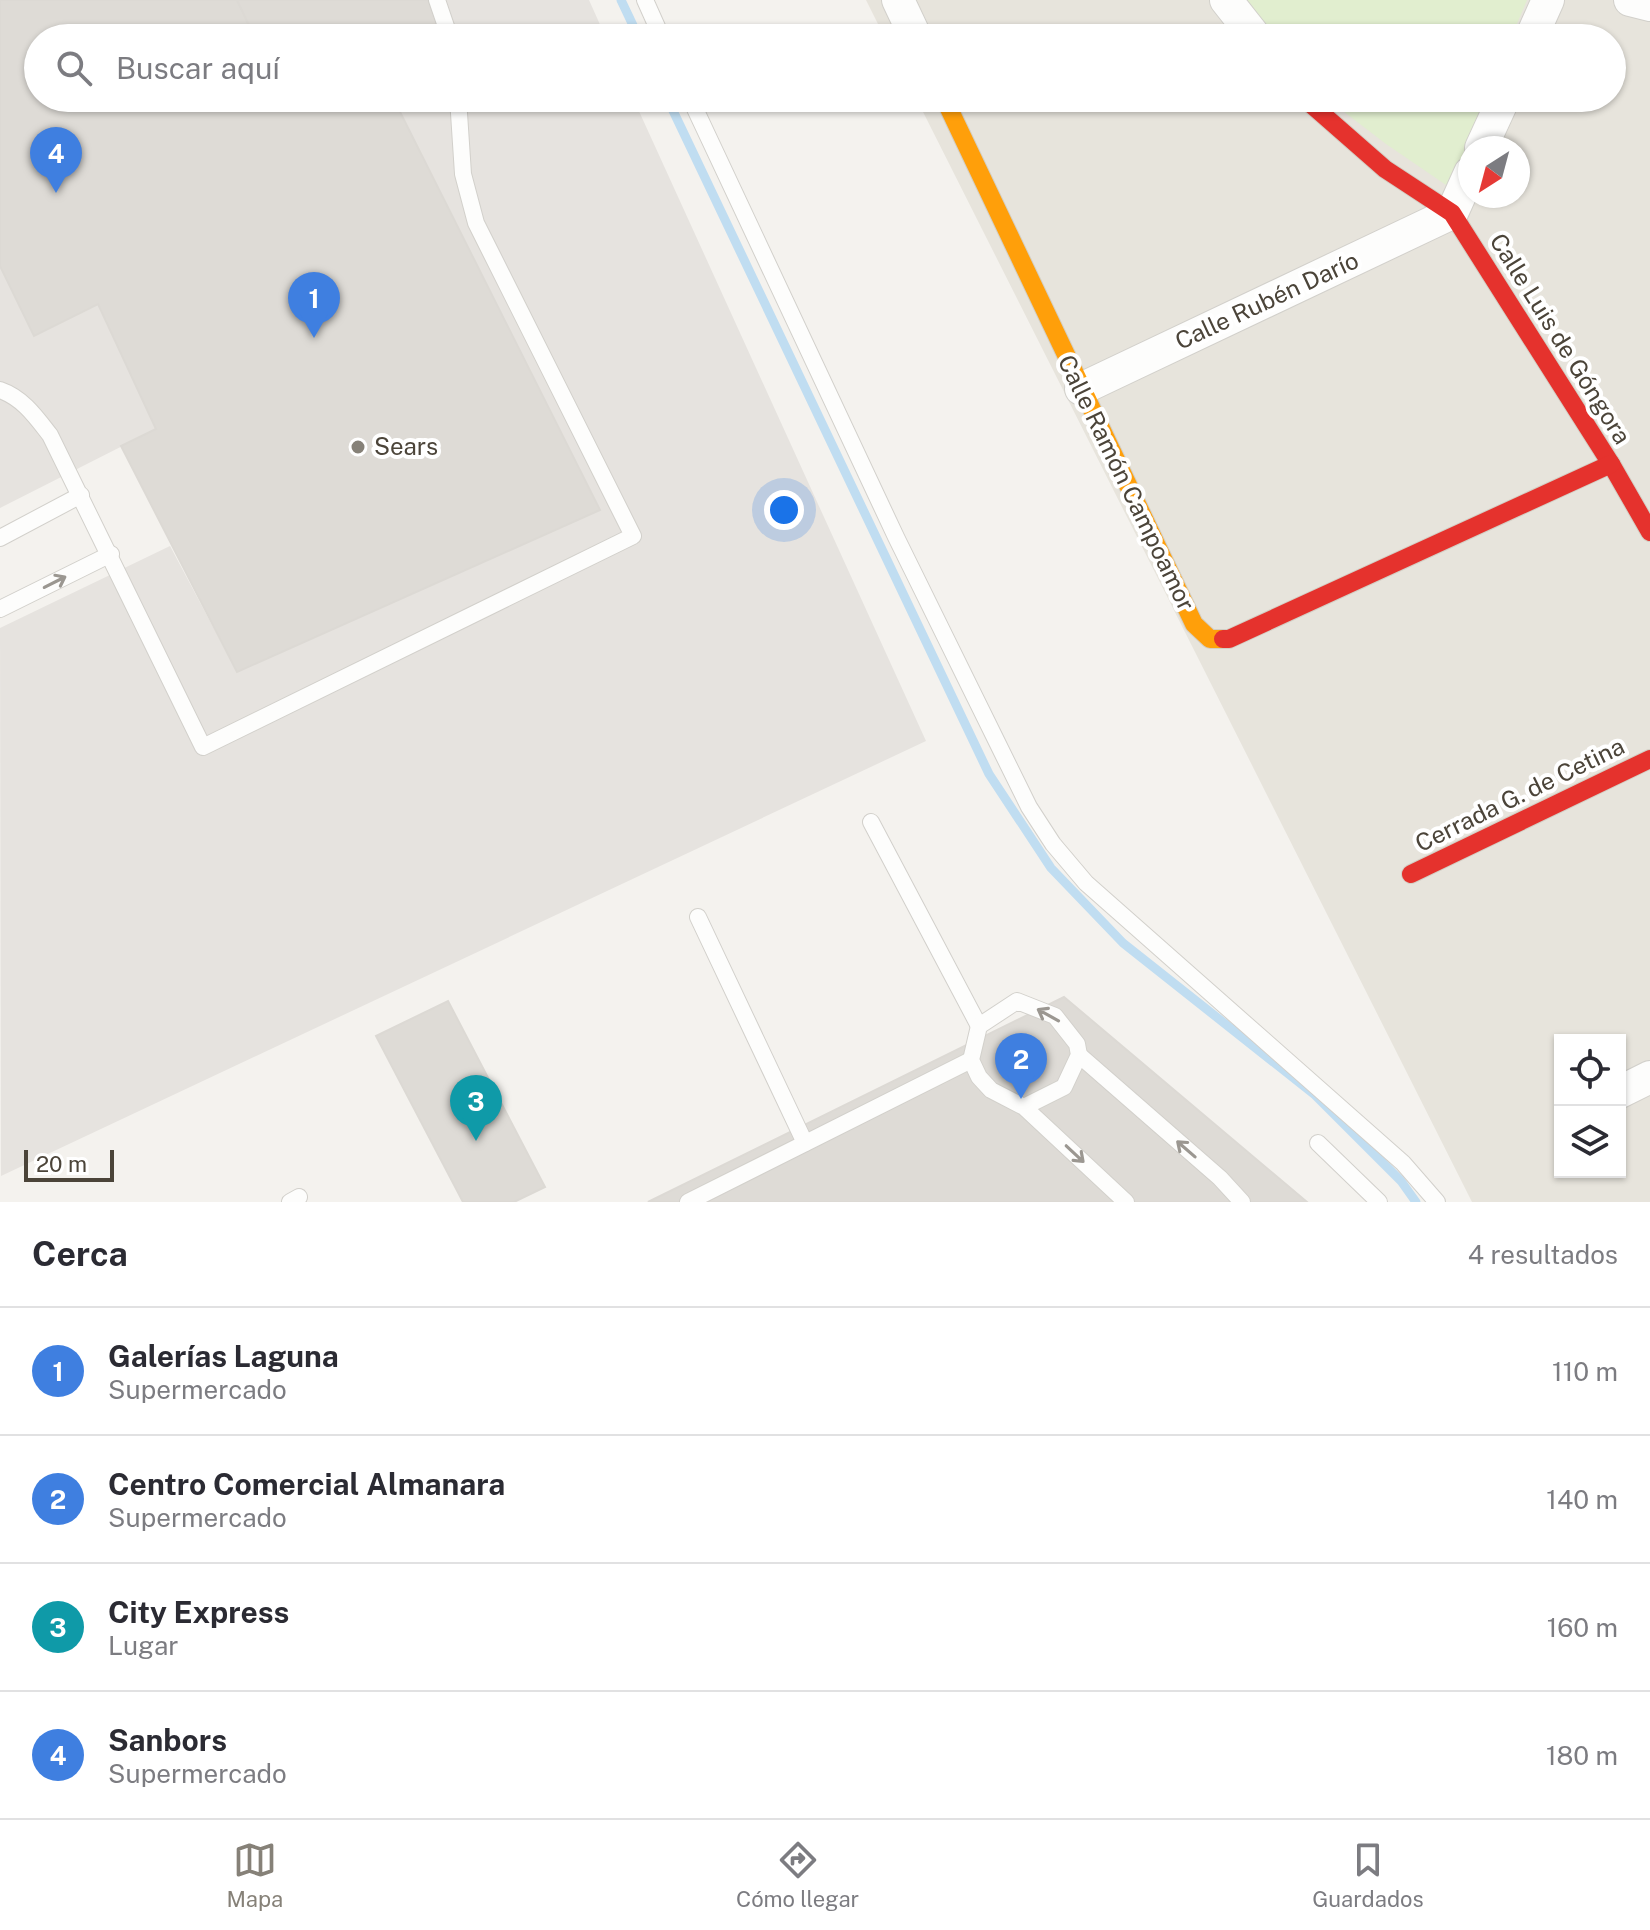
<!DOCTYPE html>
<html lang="es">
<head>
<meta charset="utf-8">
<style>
  body { margin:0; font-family:"Public Sans",sans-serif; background:#f2f2f3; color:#2b2b33 }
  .controls { position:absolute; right:24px; bottom:24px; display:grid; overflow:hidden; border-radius:0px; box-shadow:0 2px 6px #0004 }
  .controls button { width:72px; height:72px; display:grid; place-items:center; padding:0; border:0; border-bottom:2px solid #e1e1e2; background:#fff; color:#2b2b33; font:40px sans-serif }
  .compass { position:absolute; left:1458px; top:136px; width:72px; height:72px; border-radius:50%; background:#fff; box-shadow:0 2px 6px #0004; rotate:216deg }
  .scale { position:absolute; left:24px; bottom:20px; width:90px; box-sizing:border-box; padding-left:8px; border:4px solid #4b4439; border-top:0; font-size:22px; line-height:28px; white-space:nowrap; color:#4b4439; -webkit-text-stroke:6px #fff; paint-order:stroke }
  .you { position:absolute; left:784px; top:510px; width:28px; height:28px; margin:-20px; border:6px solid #fff; border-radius:50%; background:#1a73e8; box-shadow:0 0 0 12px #1a73e833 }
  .badge { display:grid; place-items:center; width:52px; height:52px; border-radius:50%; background:#868178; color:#fff; font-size:26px; font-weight:700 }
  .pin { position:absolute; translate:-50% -66px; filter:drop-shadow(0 2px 4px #0008) }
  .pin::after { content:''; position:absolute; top:42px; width:28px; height:24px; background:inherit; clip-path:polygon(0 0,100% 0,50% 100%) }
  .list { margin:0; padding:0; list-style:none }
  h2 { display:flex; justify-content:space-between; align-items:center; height:104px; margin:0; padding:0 32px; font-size:34px }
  h2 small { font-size:26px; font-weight:400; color:#7c7c81 }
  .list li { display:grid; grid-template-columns:52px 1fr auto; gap:24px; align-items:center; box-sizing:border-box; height:128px; padding:0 32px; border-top:2px solid #e1e1e2 }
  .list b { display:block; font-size:30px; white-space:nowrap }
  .list p { margin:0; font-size:26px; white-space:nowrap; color:#7c7c81 }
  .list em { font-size:26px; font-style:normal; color:#7c7c81 }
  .icon { flex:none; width:44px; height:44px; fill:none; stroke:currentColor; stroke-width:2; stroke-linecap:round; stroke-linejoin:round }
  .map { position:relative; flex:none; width:1650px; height:1202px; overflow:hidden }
  .search { position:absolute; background:#fff; box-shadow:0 2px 6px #0004; left:24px; right:24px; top:24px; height:88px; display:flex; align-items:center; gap:20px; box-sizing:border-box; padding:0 28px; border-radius:44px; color:#7c7c81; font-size:30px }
  .sheet { height:616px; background:#fff }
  nav { display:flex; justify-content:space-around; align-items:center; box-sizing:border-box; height:112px; border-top:2px solid #e1e1e2; background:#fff; font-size:22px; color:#7c7c81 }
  nav a { display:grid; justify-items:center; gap:4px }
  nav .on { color:#868178 }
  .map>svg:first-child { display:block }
  .residential { fill:#e7e4dc; fill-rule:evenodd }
  .green { fill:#e1eecf }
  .parking { fill:#e6e3df }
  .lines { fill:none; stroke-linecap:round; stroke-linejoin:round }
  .stream { stroke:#c0ddf1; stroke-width:9 }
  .building { fill:#dedbd6; stroke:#dcd9d4; stroke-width:2 }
  .lane-casing { stroke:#d2d0cb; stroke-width:18 }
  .street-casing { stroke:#d2d0cb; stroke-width:34 }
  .slow-casing { stroke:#d3cfc5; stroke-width:20 }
  .jam-casing { stroke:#d3cfc5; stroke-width:20 }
  .lane { stroke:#fdfdfc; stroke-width:16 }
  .street { stroke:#fdfdfc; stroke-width:32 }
  .slow { stroke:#ff9f0a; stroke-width:18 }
  .jam { stroke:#e5322d; stroke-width:18 }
  .oneway { stroke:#9b9791 }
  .poi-dot { fill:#868178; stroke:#fff; stroke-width:3 }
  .labels { text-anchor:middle; stroke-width:8; stroke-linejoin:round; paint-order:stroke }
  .street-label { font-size:24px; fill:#4b4439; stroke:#fff }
  .poi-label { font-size:24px; fill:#4b4439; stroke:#fff; text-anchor:start }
</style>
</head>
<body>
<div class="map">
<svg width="1650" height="1202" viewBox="0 0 1650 1202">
  <rect width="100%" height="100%" fill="#f4f2ee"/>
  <!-- residential -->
  <path class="residential" d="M 866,0 L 1650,0 L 1650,1202 L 1472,1202 L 916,98 L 1612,98 L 1612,38 L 885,38 ZM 1470,148 L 1518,148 L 1518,196 L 1470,196 ZM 1560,1040 L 1620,1040 L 1620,1172 L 1560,1172 Z"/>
  <!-- green -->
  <g class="green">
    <path d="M 1245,0 L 1527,0 L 1511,38 L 1272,38 Z"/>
    <path d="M 1326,98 L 1486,98 L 1449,187 L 1386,144 Z"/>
  </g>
  <!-- parking -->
  <g class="parking">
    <path d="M 428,0 L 589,0 L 606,38 L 406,38 L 438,22 Z"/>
    <path d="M 393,98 L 633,98 L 926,741 L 1,1176 L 0,628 L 170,546 L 237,672 L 600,510 Z"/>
    <path d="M 0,266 L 34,336 L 98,304 L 156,429 L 0,508 Z"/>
  </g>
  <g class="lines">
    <!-- stream -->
    <g class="stream">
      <path d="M 621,0 L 639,38"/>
      <path d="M 667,98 L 989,774 L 1051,868 L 1123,943 L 1315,1095 L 1401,1181 L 1416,1202"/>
    </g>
  </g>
  <!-- building -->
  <g class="building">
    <path d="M 0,0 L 237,0 L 255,38 L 38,38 L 38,98 L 283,98 L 288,110 L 313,98 L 393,98 L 600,510 L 237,672 L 121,446 L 156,429 L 98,304 L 34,336 L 0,266 Z"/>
    <path d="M 237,0 L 428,0 L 439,22 L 406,38 L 255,38 Z"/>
    <path d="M 283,98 L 313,98 L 288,110 Z"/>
    <path d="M 1064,997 L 1307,1202 L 648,1202 Z"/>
    <path d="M 448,1001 L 545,1187 L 514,1202 L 463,1202 L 376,1036 Z"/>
  </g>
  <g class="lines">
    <!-- lane casing -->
    <g class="lane-casing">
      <g id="lane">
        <path d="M 437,0 L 450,38"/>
        <path d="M 645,0 L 662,38"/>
        <path d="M 690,98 L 896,537 L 1029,807 L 1053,844 L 1086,883 L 1403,1163 L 1437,1202"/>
        <path d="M 0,390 C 23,398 36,417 50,435 L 203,747 L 633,536 L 476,223 L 463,174 L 458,98"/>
        <path d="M 0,538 L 81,495"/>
        <path d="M 0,609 L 111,554"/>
        <path d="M 871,822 L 979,1026"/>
        <path d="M 698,917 L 805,1143"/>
        <path d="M 1079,1055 L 1220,1178 L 1242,1202"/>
        <path d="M 1024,1107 L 1064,1087 L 1079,1055 L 1077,1044 L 1055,1016 L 1017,1001 L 979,1026 L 971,1060 L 979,1077 L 991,1090 L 1024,1107 L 1126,1202"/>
        <path d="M 1318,1143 L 1379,1202"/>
        <path d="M 290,1202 L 299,1197"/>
        <path d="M 688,1202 L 971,1060"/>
      </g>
    </g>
    <!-- street casing -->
    <g class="street-casing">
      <g id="street">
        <path d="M 898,0 L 916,38"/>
        <path d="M 1226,0 L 1256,38"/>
        <path d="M 1630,0 L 1650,5"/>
        <path d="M 1531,38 L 1548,0"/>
        <path d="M 1481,148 L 1504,98"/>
        <path d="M 1081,389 L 1452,213 L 1470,173"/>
        <path d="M 1620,1092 L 1650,1077"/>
      </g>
    </g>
    <!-- slow casing -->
    <g class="slow-casing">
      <path id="slow" d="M 944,98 L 1194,624 L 1210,639 L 1223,639"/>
    </g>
    <!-- jam casing -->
    <g class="jam-casing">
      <g id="jam">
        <path d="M 1304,98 L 1385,169 L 1452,213 L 1611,464 L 1650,532"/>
        <path d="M 1223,639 L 1229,639 L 1611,464"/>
        <path d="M 1411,874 L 1650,759"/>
      </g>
    </g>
    <!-- lane -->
    <use href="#lane" class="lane"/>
    <!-- street -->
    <use href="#street" class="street"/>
    <!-- slow -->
    <use href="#slow" class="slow"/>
    <!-- jam -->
    <use href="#jam" class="jam"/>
  </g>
  <!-- one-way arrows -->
  <defs><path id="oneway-shaft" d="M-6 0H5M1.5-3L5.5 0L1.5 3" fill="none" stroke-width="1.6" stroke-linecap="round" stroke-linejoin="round" transform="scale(2)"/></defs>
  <g class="oneway">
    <use href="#oneway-shaft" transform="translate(55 582) rotate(-27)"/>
    <use href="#oneway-shaft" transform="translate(1048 1015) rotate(-151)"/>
    <use href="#oneway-shaft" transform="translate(1186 1149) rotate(-139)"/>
    <use href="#oneway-shaft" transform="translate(1075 1154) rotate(43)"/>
  </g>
  <!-- markers -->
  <circle class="poi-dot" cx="358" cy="447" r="8"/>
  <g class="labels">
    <!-- street labels -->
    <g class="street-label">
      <text transform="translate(1267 301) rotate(-25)" y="8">Calle Rubén Darío</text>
      <text transform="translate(1560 339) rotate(58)" y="8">Calle Luis de Góngora</text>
      <text transform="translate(1126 483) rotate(64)" y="8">Calle Ramón Campoamor</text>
      <text transform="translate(1520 795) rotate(-26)" y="8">Cerrada G. de Cetina</text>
    </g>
    <!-- poi labels -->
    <g class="poi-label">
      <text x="374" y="455">Sears</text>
    </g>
  </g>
</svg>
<div class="controls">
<button><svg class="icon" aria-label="locate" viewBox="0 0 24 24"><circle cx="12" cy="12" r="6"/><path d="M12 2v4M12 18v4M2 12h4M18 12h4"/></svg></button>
<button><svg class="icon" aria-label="layers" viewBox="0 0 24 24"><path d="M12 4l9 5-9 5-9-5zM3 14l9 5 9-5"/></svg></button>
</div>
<svg class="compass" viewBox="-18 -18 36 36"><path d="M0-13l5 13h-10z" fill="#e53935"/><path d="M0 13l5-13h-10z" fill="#7c7c81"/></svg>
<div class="scale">20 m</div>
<div class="you"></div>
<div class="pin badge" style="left:314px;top:338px;background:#3f7fe0">1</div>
<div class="pin badge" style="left:1021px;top:1099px;background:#3f7fe0">2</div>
<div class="pin badge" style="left:476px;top:1141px;background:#0f9aa8">3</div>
<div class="pin badge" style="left:56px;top:193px;background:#3f7fe0">4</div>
<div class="search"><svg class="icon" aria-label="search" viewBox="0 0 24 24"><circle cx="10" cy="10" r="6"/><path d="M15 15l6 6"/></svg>Buscar aquí</div>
</div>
<section class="sheet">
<h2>Cerca<small>4 resultados</small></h2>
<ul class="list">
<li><span class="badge" style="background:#3f7fe0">1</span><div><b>Galerías Laguna</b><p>Supermercado</p></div><em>110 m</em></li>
<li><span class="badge" style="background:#3f7fe0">2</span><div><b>Centro Comercial Almanara</b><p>Supermercado</p></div><em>140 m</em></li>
<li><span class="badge" style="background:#0f9aa8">3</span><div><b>City Express</b><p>Lugar</p></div><em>160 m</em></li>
<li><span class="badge" style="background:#3f7fe0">4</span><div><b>Sanbors</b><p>Supermercado</p></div><em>180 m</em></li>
</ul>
</section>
<nav>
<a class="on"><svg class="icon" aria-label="map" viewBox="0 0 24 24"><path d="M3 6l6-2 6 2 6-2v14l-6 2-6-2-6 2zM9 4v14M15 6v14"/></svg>Mapa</a>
<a><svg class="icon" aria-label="directions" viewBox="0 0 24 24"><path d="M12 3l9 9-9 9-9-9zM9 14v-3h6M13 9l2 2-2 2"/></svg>Cómo llegar</a>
<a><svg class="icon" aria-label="saved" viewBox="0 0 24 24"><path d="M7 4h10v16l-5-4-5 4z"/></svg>Guardados</a>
</nav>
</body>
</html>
